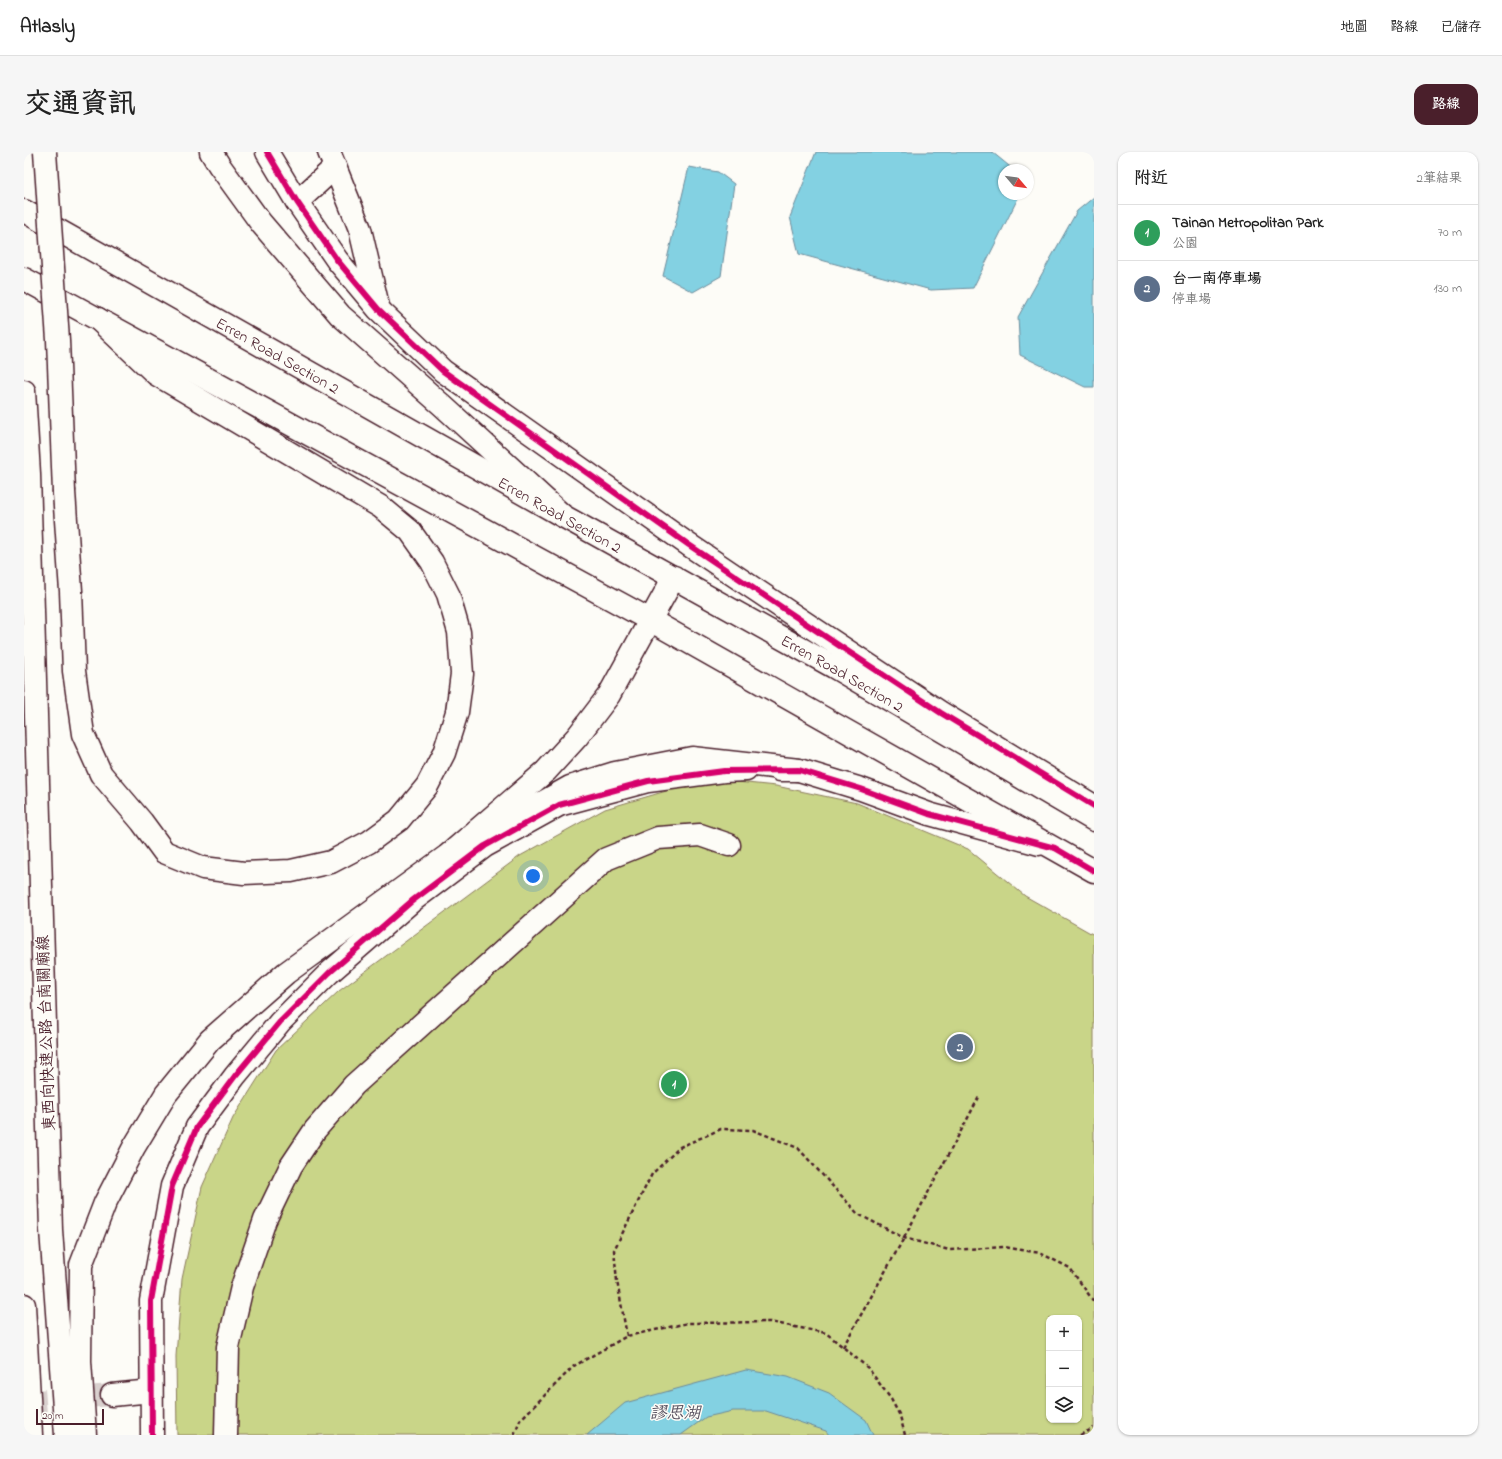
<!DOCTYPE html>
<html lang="zh-TW">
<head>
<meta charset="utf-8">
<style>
  body { margin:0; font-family:"Indie Flower","LXGW WenKai TC",sans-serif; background:#f6f6f6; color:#222 }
  .controls { position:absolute; right:12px; bottom:12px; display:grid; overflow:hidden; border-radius:8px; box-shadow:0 1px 3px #0004 }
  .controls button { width:36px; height:36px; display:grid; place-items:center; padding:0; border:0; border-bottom:1px solid #e0e0e0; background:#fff; color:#222; font:20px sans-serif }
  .compass { position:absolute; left:974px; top:12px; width:36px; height:36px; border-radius:50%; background:#fff; box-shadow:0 1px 3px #0004; rotate:119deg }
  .scale { position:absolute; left:12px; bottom:10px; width:68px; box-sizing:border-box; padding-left:4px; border:2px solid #4a1f2b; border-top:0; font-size:11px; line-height:14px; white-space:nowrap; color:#4a1f2b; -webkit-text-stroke:3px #fdfcf7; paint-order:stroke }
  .you { position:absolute; left:509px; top:724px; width:14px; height:14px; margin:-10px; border:3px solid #fff; border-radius:50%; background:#1a73e8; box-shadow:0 0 0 6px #1a73e833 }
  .badge { display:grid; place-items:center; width:26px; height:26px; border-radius:50%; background:#4a1f2b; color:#fff; font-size:13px; font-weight:700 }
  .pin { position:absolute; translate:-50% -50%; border:2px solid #fff; box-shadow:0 1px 4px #0006 }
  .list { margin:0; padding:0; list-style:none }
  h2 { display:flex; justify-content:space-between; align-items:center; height:52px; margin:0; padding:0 16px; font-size:17px }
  h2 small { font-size:13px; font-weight:400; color:#767676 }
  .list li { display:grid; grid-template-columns:26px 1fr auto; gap:12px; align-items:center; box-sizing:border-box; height:56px; padding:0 16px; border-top:1px solid #e0e0e0 }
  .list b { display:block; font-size:15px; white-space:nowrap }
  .list p { margin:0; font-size:13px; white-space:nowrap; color:#767676 }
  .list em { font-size:13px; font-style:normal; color:#767676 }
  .icon { flex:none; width:22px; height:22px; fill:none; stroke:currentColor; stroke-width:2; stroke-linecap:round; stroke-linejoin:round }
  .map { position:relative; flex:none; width:1070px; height:1283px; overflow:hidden; border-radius:12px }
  header { display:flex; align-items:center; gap:24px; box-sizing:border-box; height:56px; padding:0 20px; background:#fff; border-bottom:1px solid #e0e0e0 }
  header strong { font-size:19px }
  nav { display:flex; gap:22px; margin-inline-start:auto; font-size:14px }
  .intro { display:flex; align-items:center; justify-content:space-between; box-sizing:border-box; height:96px; padding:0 24px }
  h1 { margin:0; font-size:28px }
  .button { padding:10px 18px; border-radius:12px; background:#4a1f2b; color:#fff; font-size:14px; font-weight:700 }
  main { display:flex; gap:24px; padding:0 24px }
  aside { flex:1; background:#fff; border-radius:12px; box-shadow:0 1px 3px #0004 }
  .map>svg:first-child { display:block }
  .green { fill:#c9d588; stroke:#8a7a5a; fill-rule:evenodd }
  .water { fill:#83d1e2; stroke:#6c8a99 }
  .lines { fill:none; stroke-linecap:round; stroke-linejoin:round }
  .minor-tunnel { stroke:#d9d0ce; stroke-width:22; stroke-dasharray:22 11; stroke-linecap:butt }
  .minor-casing { stroke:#4a1f2b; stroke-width:25 }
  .major-casing { stroke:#4a1f2b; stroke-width:25 }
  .highway-casing { stroke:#4a1f2b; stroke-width:25 }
  .path { stroke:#4a1f2b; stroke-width:2.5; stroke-dasharray:4 3; stroke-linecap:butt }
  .minor { stroke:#fdfcf7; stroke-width:22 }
  .major { stroke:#fdfcf7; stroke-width:22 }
  .highway { stroke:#fdfcf7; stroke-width:22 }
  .highway-bridge-casing { stroke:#4a1f2b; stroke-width:25; stroke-linecap:butt }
  .highway-bridge { stroke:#fdfcf7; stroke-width:22 }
  .cycleway-casing { stroke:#fdfcf7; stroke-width:8 }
  .cycleway { stroke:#d6006c; stroke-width:6 }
  .labels { text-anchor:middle; stroke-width:3; stroke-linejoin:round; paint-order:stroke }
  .street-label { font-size:16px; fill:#4a1f2b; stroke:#fdfcf7 }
  .water-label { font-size:17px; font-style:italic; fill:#5b5462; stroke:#fdfcf7 }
</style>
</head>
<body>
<header>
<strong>Atlasly</strong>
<nav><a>地圖</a><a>路線</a><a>已儲存</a></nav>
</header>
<div class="intro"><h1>交通資訊</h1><a class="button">路線</a></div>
<main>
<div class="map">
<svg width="1070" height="1283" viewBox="0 0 1070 1283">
  <rect width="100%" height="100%" fill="#fdfcf7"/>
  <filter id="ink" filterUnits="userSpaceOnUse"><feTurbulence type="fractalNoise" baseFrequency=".025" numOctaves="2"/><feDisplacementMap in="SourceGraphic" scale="8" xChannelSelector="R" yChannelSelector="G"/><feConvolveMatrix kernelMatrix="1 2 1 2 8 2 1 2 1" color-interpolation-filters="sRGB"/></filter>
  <g filter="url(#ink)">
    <!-- green -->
    <path class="green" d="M 703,629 L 752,634 L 833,651 L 944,697 L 1001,744 L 1070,783 L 1070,1283 L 153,1283 L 152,1204 L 158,1127 L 178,1035 L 209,966 L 252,898 L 315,839 L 496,704 L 581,657 L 656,635 ZM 1025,1166 L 1055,1166 L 1055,1268 L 1025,1268 Z"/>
    <!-- water -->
    <g class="water">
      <path d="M 792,0 L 968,0 L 990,18 L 980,18 L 980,42 L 996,42 L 949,136 L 907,138 L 775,102 L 766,65 Z"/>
      <path d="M 665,15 L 694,20 L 710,32 L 697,124 L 669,140 L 639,124 Z"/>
      <path d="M 1070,45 L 1070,235 L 1061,235 L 996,203 L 994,165 L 1053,59 Z"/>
      <path d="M 722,1218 L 764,1225 L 805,1241 L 842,1268 L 849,1283 L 805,1283 L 802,1279 L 742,1259 L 709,1259 L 682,1265 L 657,1283 L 563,1283 L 601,1251 Z"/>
    </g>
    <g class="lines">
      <!-- minor-tunnel -->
      <path class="minor-tunnel" d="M 0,1250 L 88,1243"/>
      <!-- minor casing -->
      <g class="minor-casing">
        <g id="minor">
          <path d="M 243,0 L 273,50 L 313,108 L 354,157 L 419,219 L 665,393 L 790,477 L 917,561 L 1070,654"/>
          <path d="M 305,0 L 336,77 L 354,154"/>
          <path d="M 273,50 L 311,15"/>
          <path d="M 756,618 L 775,618 L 837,637 L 905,662 L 1015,692"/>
          <path d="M 88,1243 L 127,1239"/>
          <path d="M 128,1283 L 127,1149 L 148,1034 L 173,975 L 211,924 L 256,870 L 305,821 L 388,749 L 461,694 L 535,653 L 624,629 L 700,619 L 722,618"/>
          <path d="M 202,1283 L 204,1195 L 218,1135 L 241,1068 L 267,1014 L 291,978 L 330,933 L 582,707 L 634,686 L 676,683 L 705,693"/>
        </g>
      </g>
      <!-- major casing -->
      <g class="major-casing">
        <g id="major">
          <path id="s1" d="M 0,59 L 539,364 L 810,515 L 1070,668"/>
          <path d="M 0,127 L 626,468 L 1070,719"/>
        </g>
      </g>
      <!-- highway casing -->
      <g class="highway-casing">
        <g id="highway">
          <path d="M 187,0 L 195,13 L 237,71 L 316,163 L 419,254 L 539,364"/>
          <path d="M 0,239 L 5,322 L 27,1078 L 42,1283"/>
          <path d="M 40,340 L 47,439 L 50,519 L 59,582 L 77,622 L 118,670 L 140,700 L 179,716 L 220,721 L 267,719 L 307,710 L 345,690 L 375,668 L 403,634 L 420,601 L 433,560 L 438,522 L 435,480 L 424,442 L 408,410 L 386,379 L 357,355 L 132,222 L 74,167"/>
          <path d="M 461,683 L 546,635 L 591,621 L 668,606 L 775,618"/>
          <path d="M 0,1153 L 7,1283"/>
          <path d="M 61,1283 L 56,1209 L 57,1113 L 81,1051 L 110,995 L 142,942 L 186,888 L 262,821 L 423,704 L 522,619 L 553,585 L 585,543 L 650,425"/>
        </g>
      </g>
      <!-- path -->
      <g class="path">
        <path d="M 603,1184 L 593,1129 L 590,1098 L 628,1022 L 656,995 L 697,977 L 729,978 L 774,996 L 834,1062 L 880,1086 L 925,1098 L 980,1095 L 1016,1101 L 1046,1116 L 1070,1150"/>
        <path d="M 819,1195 L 880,1086 L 955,945"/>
        <path d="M 490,1283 L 496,1268 L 550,1214 L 603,1184 L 664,1171 L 746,1170 L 802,1181 L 819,1195 L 844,1216 L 867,1247 L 876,1264 L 881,1283"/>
        <path d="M 1056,1283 L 1070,1276"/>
      </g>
      <!-- minor -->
      <use href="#minor" class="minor"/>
      <!-- major -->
      <use href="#major" class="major"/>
      <!-- highway -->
      <use href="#highway" class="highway"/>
      <!-- highway-bridge casing -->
      <g class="highway-bridge-casing">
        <path id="highway-bridge" d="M 21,0 L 34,188 L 40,340"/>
      </g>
      <!-- highway-bridge -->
      <use href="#highway-bridge" class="highway-bridge"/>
      <!-- cycleway casing -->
      <g class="cycleway-casing">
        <g id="cycleway">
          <path d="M 243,0 L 273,50 L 313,108 L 354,157 L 419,219 L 665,393 L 790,477 L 917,561 L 1070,654"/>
          <path d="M 128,1283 L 127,1149 L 148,1034 L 173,975 L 211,924 L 256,870 L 305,821 L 388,749 L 461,694 L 535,653 L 624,629 L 700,619 L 775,618 L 837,637 L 905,662 L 1031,696 L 1070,719"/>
        </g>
      </g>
      <!-- cycleway -->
      <use href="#cycleway" class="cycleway"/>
    </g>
  </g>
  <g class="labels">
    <!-- street labels -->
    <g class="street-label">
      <text dy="6" stroke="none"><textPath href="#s1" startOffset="292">Erren Road Section 2</textPath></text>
      <text dy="6" stroke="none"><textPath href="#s1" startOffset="616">Erren Road Section 2</textPath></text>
      <text dy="6" stroke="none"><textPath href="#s1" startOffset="940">Erren Road Section 2</textPath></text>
      <text transform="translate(21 881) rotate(-92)" y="6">東西向快速公路 台南關廟線</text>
    </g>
    <!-- water labels -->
    <g class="water-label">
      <text x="651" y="1266">謬思湖</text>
    </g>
  </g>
</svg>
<div class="controls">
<button>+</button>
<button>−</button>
<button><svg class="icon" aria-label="layers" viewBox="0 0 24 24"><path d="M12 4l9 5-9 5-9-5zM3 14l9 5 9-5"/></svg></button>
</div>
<svg class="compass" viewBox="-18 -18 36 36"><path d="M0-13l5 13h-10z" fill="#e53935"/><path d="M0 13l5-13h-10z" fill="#767676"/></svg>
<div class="scale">20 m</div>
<div class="you"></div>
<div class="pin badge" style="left:650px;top:932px;background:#2e9e5b">1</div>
<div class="pin badge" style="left:936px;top:895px;background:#5c6f8a">2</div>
</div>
<aside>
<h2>附近<small>2筆結果</small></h2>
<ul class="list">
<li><span class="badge" style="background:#2e9e5b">1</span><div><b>Tainan Metropolitan Park</b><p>公園</p></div><em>70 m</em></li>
<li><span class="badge" style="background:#5c6f8a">2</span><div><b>台一南停車場</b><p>停車場</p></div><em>130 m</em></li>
</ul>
</aside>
</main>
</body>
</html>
